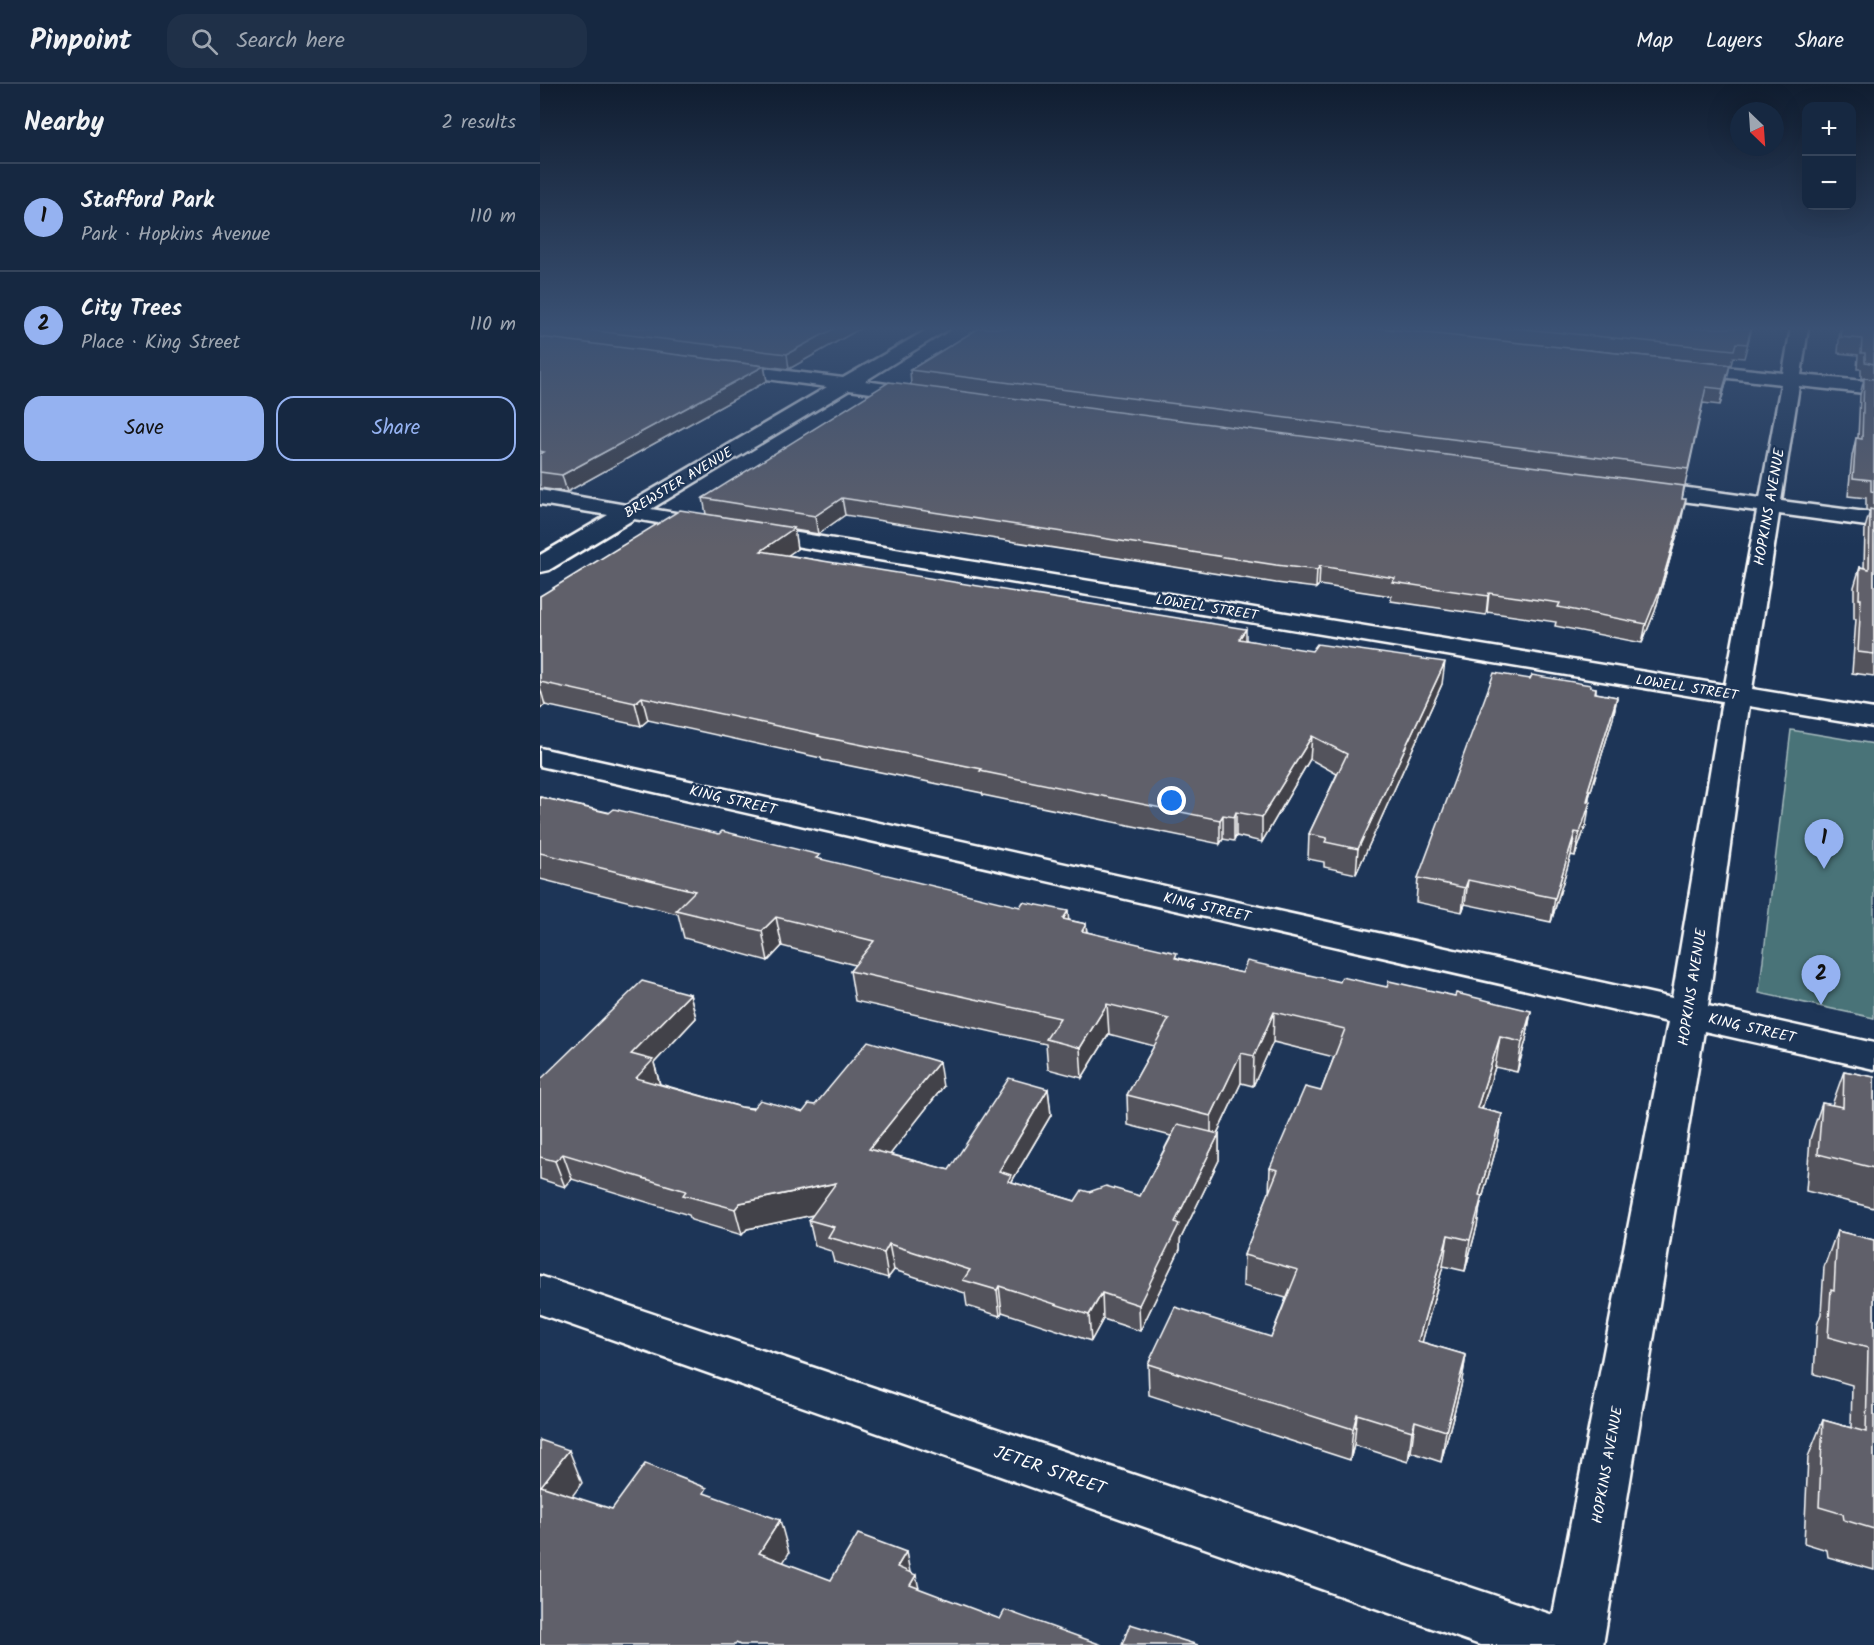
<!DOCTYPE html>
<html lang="en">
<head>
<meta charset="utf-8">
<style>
  body { margin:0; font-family:Kalam,sans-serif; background:#1f3048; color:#f1f3f6 }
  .controls { position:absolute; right:18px; top:18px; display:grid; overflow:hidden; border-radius:12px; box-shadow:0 6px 24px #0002 }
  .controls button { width:54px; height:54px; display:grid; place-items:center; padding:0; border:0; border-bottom:2px solid #35445a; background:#162841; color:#f1f3f6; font:30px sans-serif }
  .compass { position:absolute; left:1190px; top:18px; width:54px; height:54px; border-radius:50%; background:#162841; box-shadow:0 6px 24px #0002; rotate:155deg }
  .you { position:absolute; left:632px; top:717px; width:21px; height:21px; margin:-15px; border:4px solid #fff; border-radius:50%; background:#1a73e8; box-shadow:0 0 0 9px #1a73e833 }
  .badge { display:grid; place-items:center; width:39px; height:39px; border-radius:50%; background:#95b2f1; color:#111; font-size:20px; font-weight:700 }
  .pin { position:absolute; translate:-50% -50px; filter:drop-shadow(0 2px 3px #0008) }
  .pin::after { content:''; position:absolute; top:32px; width:21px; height:18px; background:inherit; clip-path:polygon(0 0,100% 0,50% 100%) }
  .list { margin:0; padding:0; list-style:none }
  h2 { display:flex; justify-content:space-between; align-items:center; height:78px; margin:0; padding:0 24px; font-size:26px }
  h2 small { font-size:20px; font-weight:400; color:#9ea6b1 }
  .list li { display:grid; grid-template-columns:39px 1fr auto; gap:18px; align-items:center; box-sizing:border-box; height:108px; padding:0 24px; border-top:2px solid #35445a }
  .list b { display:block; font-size:22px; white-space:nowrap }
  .list p { margin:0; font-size:20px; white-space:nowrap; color:#9ea6b1 }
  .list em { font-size:20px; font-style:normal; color:#9ea6b1 }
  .actions { display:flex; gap:12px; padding:18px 24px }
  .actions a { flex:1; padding:14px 0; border:2px solid #95b2f1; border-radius:18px; text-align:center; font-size:21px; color:#95b2f1 }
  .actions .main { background:#95b2f1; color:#111 }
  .icon { flex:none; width:33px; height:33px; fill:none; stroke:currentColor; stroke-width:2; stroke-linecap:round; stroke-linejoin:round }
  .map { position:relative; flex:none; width:1334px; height:1561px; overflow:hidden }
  header { display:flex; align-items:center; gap:36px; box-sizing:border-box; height:84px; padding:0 30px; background:#162841; border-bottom:2px solid #35445a }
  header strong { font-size:28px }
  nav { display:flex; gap:33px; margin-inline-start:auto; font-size:21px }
  .search { width:420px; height:54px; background:#1f3048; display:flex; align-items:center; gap:15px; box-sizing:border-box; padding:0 21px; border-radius:18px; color:#9ea6b1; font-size:22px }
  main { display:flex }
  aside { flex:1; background:#162841 }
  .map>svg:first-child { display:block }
  .green { fill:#4a7378; stroke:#a4b9bc; stroke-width:1.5 }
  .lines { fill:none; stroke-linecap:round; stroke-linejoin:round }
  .minor-casing { stroke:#fff; stroke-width:5 }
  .minor { fill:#1d3557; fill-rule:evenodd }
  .wall { fill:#53535b; stroke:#fff; stroke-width:1.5 }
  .shaded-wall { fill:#43434a; stroke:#fff; stroke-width:1.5 }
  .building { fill:#60606a; stroke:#fff; stroke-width:1.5 }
  .labels { text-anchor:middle; stroke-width:4.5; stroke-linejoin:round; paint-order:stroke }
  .far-street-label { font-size:14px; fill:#fff; stroke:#1d3557 }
  .street-label { font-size:15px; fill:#fff; stroke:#1d3557 }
  .near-street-label { font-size:18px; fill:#fff; stroke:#1d3557 }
</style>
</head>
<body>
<header>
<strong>Pinpoint</strong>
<div class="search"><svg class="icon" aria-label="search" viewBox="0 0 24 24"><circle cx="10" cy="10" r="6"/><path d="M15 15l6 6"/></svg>Search here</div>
<nav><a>Map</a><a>Layers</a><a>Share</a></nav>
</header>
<main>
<aside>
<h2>Nearby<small>2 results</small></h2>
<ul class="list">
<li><span class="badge">1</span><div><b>Stafford Park</b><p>Park · Hopkins Avenue</p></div><em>110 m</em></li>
<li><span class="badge">2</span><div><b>City Trees</b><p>Place · King Street</p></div><em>110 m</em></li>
</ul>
<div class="actions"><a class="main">Save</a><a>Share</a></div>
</aside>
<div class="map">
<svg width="1334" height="1561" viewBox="0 0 1334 1561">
  <rect width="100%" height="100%" fill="#1d3557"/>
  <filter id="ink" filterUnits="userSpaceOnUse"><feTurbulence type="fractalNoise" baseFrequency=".0167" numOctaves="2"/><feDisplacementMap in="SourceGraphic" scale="12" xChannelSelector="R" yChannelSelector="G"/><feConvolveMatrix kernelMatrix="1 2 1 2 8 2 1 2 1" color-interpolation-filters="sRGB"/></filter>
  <g filter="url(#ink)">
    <!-- green -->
    <path class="green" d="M 1251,646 L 1334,660 L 1334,934 L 1219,909 Z"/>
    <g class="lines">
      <!-- minor casing -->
      <g class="minor-casing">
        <path id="minor" d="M 390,244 L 410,244 L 325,297 L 390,306 L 393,310 L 390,314 L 383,316 L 309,306 L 111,425 L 1185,601 L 1217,427 L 1098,411 L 1090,409 L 1087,404 L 1090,399 L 1098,397 L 1220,414 L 1241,300 L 1145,289 L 1139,288 L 1136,284 L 1139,280 L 1145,279 L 1243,289 L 1251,244 L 1268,244 L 1261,291 L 1334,298 L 1334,310 L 1259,302 L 1241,417 L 1334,429 L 1334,443 L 1239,430 L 1212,605 L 1334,625 L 1334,643 L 1209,622 L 1168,922 L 1334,959 L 1334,985 L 1164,947 L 1063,1561 L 940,1561 L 0,1230 L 0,1192 L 1013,1531 L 1128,938 L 0,682 L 0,664 L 1132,914 L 1182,617 L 94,435 L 9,486 L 0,488 L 0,471 L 68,431 L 0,420 L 0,406 L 86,421 L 287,303 L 182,289 L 176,288 L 173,284 L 176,280 L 182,279 L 303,294 Z"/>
      </g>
      <!-- minor -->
      <use href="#minor" class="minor"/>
    </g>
    <!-- wall -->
    <g class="wall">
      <path d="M 0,244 L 321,244 L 249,285 L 64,262 L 224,282 L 227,297 L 27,408 L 0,404 Z"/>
      <path d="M 439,244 L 1212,244 L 1204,274 L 1193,273 L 1191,281 L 1029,264 L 1187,296 L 1180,321 L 1163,319 L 1142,415 L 1142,433 L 1115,527 L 1102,559 L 1015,542 L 1016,538 L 947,528 L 946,531 L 851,517 L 851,512 L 779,501 L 776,504 L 736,499 L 305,431 L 278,450 L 254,446 L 257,465 L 248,471 L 706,556 L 902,600 L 816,790 L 784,783 L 784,778 L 768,775 L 769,750 L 797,690 L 770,675 L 722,758 L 696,752 L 694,757 L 683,755 L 680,760 L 443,711 L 442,709 L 282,676 L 281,674 L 108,636 L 101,642 L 5,621 L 0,624 L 0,512 L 166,430 L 163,414 L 371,301 L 370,286 Z"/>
      <path d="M 1300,244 L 1334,244 L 1334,592 L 1312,589 L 1316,535 L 1314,535 L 1314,503 L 1320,483 L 1324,484 L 1325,444 L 1330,427 L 1326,426 L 1326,414 L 1308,412 L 1312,372 L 1316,354 L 1318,354 L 1320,311 L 1324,295 L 1321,294 L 1321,285 L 1317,285 L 1318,271 L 1298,269 Z"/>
      <path d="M 990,595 L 1056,604 L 1056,609 L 1077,613 L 1073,634 L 1049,713 L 1046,741 L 1035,772 L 1031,771 L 1011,838 L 925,820 L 922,828 L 876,818 L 878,794 Z"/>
      <path d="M 0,713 L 281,776 L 546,840 L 547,848 L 638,874 L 702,889 L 800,898 L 915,912 L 991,927 L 986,956 L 977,988 L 955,983 L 942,1025 L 962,1030 L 957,1061 L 940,1122 L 937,1142 L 925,1187 L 903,1182 L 882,1258 L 926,1271 L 921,1302 L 901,1378 L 871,1368 L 868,1378 L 814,1361 L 810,1376 L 609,1311 L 608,1280 L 731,1253 L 746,1214 L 703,1202 L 704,1171 L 729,1109 L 730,1084 L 781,1007 L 794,973 L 733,958 L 713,1002 L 701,999 L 677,1050 L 679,1050 L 679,1076 L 640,1156 L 640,1165 L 600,1247 L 563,1235 L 551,1257 L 462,1228 L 460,1232 L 427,1222 L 425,1209 L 354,1186 L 348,1194 L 294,1178 L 291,1167 L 275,1162 L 269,1136 L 273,1131 L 207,1145 L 202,1151 L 151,1136 L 149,1131 L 32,1095 L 25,1103 L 0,1095 L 0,996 L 150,910 L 156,934 L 114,979 L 120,1000 L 201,1023 L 263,1028 L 275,1021 L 403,1003 L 350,1070 L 409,1086 L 508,1005 L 511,1031 L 472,1097 L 472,1098 L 535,1117 L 549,1108 L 600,1112 L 631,1052 L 588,1041 L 587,1011 L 614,962 L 569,950 L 542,994 L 508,985 L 506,960 L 315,917 L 310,887 L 315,881 L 242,862 L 228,877 L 144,854 L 138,830 L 0,795 Z"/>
      <path d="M 1304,987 L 1334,993 L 1334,1124 L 1266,1107 L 1270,1055 L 1282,1019 L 1292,1021 Z"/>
      <path d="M 1297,1147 L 1334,1156 L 1334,1486 L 1288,1473 L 1287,1466 L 1264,1459 L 1268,1373 L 1283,1336 L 1311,1344 L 1312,1301 L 1274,1290 L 1277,1241 L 1281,1230 L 1284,1183 Z"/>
    </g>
    <!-- shaded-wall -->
    <g class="shaded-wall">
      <path d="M 295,244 L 321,244 L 249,285 L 247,270 Z"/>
      <path d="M 1190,281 L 1187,296 L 1180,321 L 1183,305 Z"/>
      <path d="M 224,282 L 227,297 L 27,408 L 22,391 Z"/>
      <path d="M 302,414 L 305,431 L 278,450 L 275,432 Z"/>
      <path d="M 1146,415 L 1142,433 L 1115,527 L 1102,559 L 1106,540 Z"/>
      <path d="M 254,444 L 257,465 L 225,487 L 221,467 Z"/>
      <path d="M 780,482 L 779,501 L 776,504 L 777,486 Z"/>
      <path d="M 949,509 L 947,528 L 946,531 L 948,512 Z"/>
      <path d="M 706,545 L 706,567 L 699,555 Z"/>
      <path d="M 905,578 L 902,600 L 816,790 L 818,765 Z"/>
      <path d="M 0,603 L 5,621 L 0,624 Z"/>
      <path d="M 102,613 L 108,636 L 101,642 L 95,619 Z"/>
      <path d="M 1077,613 L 1073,634 L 1049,713 L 1047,728 L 1050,718 L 1046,741 L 1035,772 L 1048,706 Z"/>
      <path d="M 772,652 L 770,675 L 722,758 L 722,733 Z"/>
      <path d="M 696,728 L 696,752 L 694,757 L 694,733 Z"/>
      <path d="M 683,731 L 683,755 L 680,760 L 680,736 Z"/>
      <path d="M 1035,748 L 1031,771 L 1011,838 L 1015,814 Z"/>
      <path d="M 928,796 L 925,820 L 922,828 L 925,804 Z"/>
      <path d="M 528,827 L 530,856 L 523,835 Z"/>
      <path d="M 236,833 L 242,862 L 228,877 L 222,847 Z"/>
      <path d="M 546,840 L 548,869 L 542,847 Z"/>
      <path d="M 150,910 L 156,934 L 114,979 L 120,1001 L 104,1019 L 91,970 Z"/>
      <path d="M 567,920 L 569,950 L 542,994 L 540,964 Z"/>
      <path d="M 991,927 L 986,956 L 977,988 L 982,958 Z"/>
      <path d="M 734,928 L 733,958 L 713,1002 L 714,972 Z"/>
      <path d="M 960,953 L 955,983 L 932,1055 L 937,1024 Z"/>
      <path d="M 701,969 L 701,999 L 671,1062 L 671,1032 Z"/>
      <path d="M 399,978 L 403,1003 L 334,1091 L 329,1065 Z"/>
      <path d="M 508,1005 L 511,1031 L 472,1097 L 474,1116 L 459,1087 Z"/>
      <path d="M 962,1030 L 957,1061 L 940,1122 L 937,1142 L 925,1187 L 930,1156 L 939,1111 Z"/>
      <path d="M 679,1050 L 679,1076 L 640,1156 L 640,1165 L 600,1247 L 599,1221 L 635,1138 Z"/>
      <path d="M 23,1070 L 32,1095 L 25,1103 L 15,1077 Z"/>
      <path d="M 296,1099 L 301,1125 L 207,1145 L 202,1151 L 195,1125 L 200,1119 Z"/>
      <path d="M 908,1151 L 903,1182 L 874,1288 L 878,1257 Z"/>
      <path d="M 349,1160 L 354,1186 L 348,1194 L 344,1169 Z"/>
      <path d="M 459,1202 L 462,1228 L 460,1232 L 457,1206 Z"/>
      <path d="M 562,1209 L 563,1235 L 551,1257 L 549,1231 Z"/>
      <path d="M 926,1271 L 921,1302 L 901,1378 L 906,1347 Z"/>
      <path d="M 817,1330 L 814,1361 L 810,1376 L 813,1345 Z"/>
      <path d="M 875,1337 L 871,1368 L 868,1378 L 872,1347 Z"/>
      <path d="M 29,1366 L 42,1399 L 16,1434 L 1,1402 Z"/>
      <path d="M 240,1436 L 249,1469 L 229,1502 L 219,1469 Z"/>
      <path d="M 366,1468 L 372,1498 L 376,1491 L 383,1523 L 357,1483 Z"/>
    </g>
    <!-- building -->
    <g class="building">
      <path d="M 31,244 L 295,244 L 247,270 Z"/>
      <path d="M 439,244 L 838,244 L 1190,281 L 1183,305 L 1166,303 L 1148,385 L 370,286 Z"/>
      <path d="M 974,244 L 1211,244 L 1207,260 L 1196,259 L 1194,266 Z"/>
      <path d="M 1302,244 L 1334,244 L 1334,280 L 1325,278 L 1325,269 L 1321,269 L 1322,255 L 1301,253 Z"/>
      <path d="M 0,253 L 224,282 L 22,391 L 0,388 L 0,370 L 4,368 L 0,367 Z"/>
      <path d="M 1324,294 L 1334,295 L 1334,408 L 1331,407 L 1331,396 L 1313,394 L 1316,354 L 1322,355 Z"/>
      <path d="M 349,298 L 1144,402 L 1142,415 L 1146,415 L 1119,508 L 1106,540 L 1018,523 L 1020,519 L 949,509 L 948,512 L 852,498 L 855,494 L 780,482 L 777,486 L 736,481 L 302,414 L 275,432 L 163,414 Z"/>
      <path d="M 1330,425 L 1334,426 L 1334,570 L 1318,568 L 1321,515 L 1319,515 L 1320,483 L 1329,485 Z"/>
      <path d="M 140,426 L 254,444 L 221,467 L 706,545 L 699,555 L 772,567 L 777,560 L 905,578 L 818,765 L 785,758 L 787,754 L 769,750 L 807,670 L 772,652 L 722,733 L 696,728 L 694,733 L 683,731 L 680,736 L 440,687 L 442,685 L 278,652 L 279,651 L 102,613 L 95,619 L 0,598 L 0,512 Z"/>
      <path d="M 954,589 L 990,595 L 992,591 L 1051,601 L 1050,603 L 1056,604 L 1055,609 L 1077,613 L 1048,706 L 1050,706 L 1047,717 L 1050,718 L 1040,749 L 1035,748 L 1015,814 L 928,796 L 925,804 L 878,794 Z"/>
      <path d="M 0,713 L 69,729 L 74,725 L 179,750 L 182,747 L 280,771 L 276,774 L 480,823 L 483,818 L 528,827 L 523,835 L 546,840 L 542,847 L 637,869 L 635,874 L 702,889 L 707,877 L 800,898 L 802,893 L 847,903 L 849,897 L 915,912 L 916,909 L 991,927 L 982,958 L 960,953 L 937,1024 L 962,1030 L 939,1111 L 942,1112 L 930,1156 L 908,1151 L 878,1257 L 926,1271 L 906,1347 L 875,1337 L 872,1347 L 817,1330 L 813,1345 L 608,1280 L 635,1223 L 731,1253 L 758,1186 L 704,1171 L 738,1086 L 730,1084 L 765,1003 L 781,1007 L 805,945 L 734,928 L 714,972 L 701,969 L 671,1032 L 587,1011 L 629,935 L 567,920 L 540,964 L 506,955 L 520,934 L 310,887 L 334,857 L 236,833 L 222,847 L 136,826 L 155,807 L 0,769 Z"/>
      <path d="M 102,897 L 150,910 L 91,970 L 113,976 L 96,994 L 201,1023 L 212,1025 L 220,1016 L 263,1028 L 269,1020 L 275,1021 L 328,957 L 399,978 L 329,1065 L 409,1086 L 469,994 L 508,1005 L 459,1087 L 471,1091 L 468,1097 L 535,1117 L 542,1106 L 549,1108 L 566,1102 L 600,1112 L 638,1040 L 679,1050 L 635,1138 L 639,1140 L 599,1221 L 562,1209 L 549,1231 L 459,1202 L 457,1206 L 423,1196 L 430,1186 L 349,1160 L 344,1169 L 288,1153 L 294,1143 L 269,1136 L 296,1099 L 200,1119 L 195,1125 L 143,1111 L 146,1107 L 23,1070 L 15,1077 L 0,1073 L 0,996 Z"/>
      <path d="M 1304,987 L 1334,993 L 1334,1084 L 1278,1070 L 1282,1019 L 1303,1023 Z"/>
      <path d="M 1297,1147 L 1334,1156 L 1334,1445 L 1304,1436 L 1303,1430 L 1279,1423 L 1283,1336 L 1326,1348 L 1328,1264 L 1288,1253 L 1291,1205 L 1294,1206 Z"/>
      <path d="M 0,1356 L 29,1366 L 1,1402 L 72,1425 L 105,1380 L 167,1404 L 164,1409 L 240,1436 L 219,1469 L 291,1496 L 318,1450 L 366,1468 L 357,1483 L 376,1491 L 370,1501 L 460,1535 L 465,1526 L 562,1561 L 200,1561 L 196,1559 L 195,1561 L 0,1561 Z"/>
      <path d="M 590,1540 L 658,1561 L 582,1561 Z"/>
    </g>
  </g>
  <!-- sky -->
  <linearGradient id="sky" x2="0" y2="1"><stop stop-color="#101d30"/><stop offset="0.53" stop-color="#3a5174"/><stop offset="1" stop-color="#3a5174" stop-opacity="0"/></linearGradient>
  <rect width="1334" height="462" fill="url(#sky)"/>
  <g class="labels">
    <!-- far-street labels -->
    <g class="far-street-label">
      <text transform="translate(138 398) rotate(-31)" y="5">BREWSTER AVENUE</text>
      <text transform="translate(667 523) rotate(9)" y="5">LOWELL STREET</text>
      <text transform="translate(1147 603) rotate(9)" y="5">LOWELL STREET</text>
    </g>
    <!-- street labels -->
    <g class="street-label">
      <text transform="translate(1229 423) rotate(-80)" y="5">HOPKINS AVENUE</text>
      <text transform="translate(193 716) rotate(13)" y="5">KING STREET</text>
      <text transform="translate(667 823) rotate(13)" y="5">KING STREET</text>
      <text transform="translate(1152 903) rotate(-81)" y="5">HOPKINS AVENUE</text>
      <text transform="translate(1212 944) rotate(13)" y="5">KING STREET</text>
      <text transform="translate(1067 1381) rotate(-80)" y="5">HOPKINS AVENUE</text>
    </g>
    <!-- near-street labels -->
    <g class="near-street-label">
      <text transform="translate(510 1386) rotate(19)" y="6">JETER STREET</text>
    </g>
  </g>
</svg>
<div class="controls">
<button>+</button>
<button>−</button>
</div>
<svg class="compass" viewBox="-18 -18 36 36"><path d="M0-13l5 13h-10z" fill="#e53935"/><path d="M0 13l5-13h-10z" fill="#9ea6b1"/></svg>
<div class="you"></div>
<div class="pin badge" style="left:1284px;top:785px">1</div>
<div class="pin badge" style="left:1281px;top:921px">2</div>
</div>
</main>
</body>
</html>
